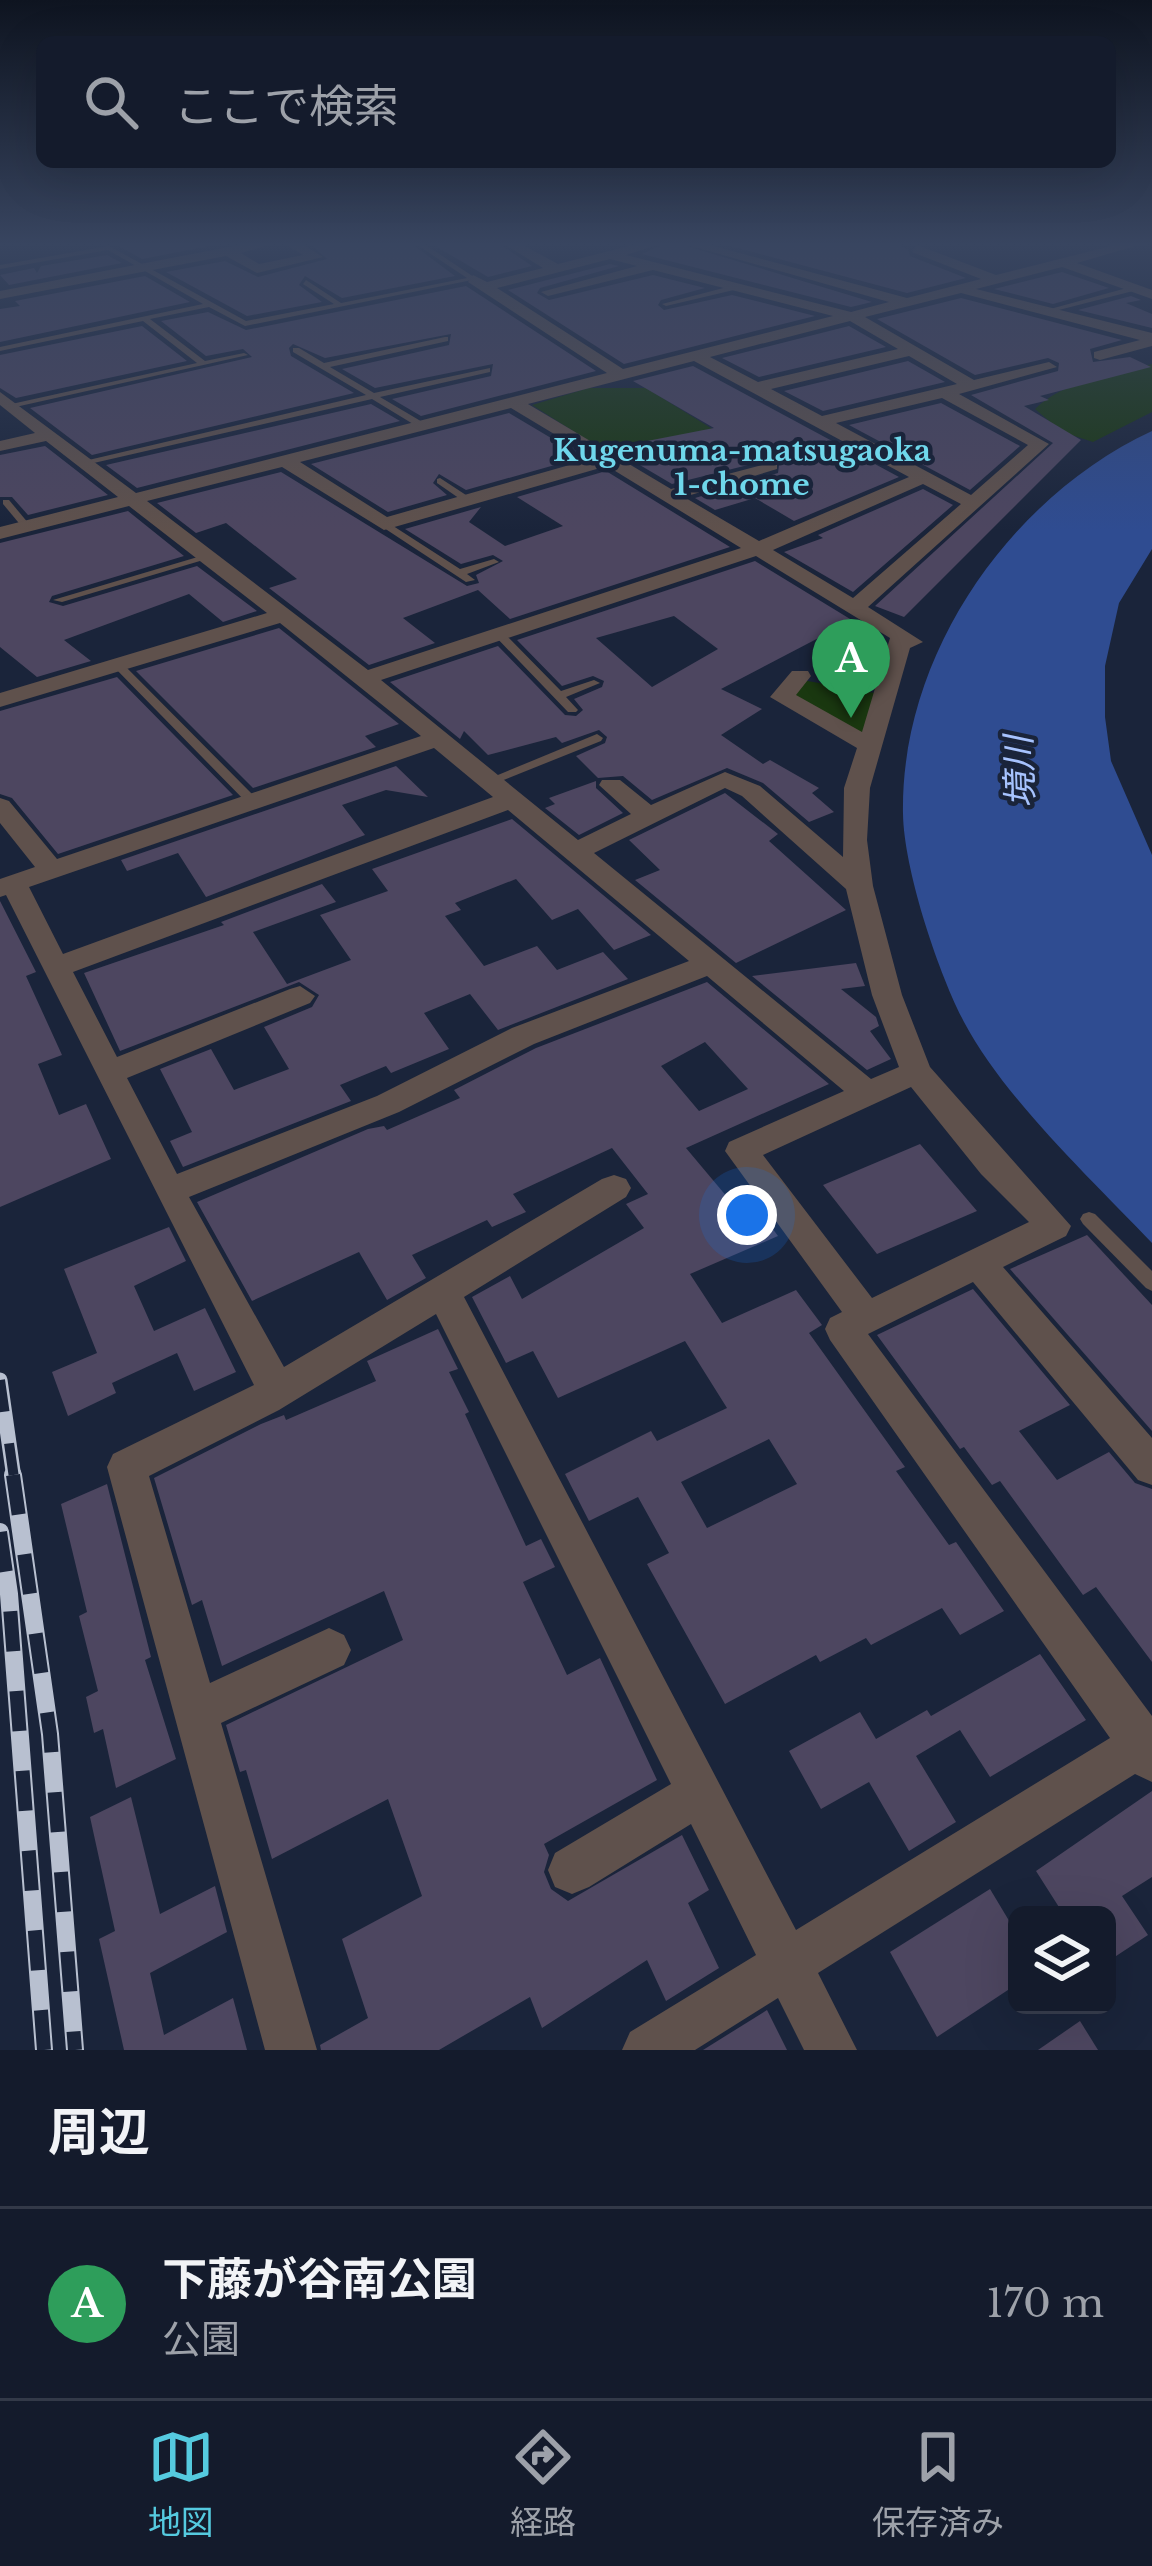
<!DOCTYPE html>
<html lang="ja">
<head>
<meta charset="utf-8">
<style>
  body { margin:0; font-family:"Libre Baskerville","Noto Sans JP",serif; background:#212838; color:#f1f3f6 }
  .controls { position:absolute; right:36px; bottom:36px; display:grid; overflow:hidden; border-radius:18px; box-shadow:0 12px 48px #0002 }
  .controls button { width:108px; height:108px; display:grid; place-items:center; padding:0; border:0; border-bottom:3px solid #333948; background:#141b2c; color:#f1f3f6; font:60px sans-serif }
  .you { position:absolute; left:747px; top:1215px; width:42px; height:42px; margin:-30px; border:9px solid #fff; border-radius:50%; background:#1a73e8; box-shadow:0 0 0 18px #1a73e833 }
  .badge { display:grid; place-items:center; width:78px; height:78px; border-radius:50%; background:#55cadf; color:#fff; font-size:39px; font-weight:700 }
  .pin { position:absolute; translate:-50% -99px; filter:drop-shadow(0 3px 6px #0008) }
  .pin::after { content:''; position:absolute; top:63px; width:42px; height:36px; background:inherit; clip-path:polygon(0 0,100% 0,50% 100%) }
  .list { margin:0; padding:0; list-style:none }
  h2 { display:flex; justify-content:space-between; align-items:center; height:156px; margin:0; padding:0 48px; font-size:51px }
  h2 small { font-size:39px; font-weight:400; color:#9da1a9 }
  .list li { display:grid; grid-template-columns:78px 1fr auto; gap:36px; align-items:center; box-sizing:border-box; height:192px; padding:0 48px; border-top:3px solid #333948 }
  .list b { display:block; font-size:45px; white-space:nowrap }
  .list p { margin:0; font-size:39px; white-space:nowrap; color:#9da1a9 }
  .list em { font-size:39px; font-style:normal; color:#9da1a9 }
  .icon { flex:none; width:66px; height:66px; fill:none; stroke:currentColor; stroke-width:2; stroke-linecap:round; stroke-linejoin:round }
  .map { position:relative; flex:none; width:1152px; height:2050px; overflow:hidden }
  .search { position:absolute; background:#141b2c; box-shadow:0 12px 48px #0002; left:36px; right:36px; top:36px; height:132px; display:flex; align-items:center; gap:30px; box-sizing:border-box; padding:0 42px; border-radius:18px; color:#9da1a9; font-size:45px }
  .sheet { height:348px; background:#141b2c }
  nav { display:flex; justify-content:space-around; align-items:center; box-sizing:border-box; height:168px; border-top:3px solid #333948; background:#141b2c; font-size:33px; color:#9da1a9 }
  nav a { display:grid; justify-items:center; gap:6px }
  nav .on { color:#55cadf }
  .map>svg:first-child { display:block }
  .green { fill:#1a3810 }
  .water { fill:#2f4c91 }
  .building { fill:#4d4660; fill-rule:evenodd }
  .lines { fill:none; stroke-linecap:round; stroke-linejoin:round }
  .service { fill:#5f514c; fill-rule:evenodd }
  .minor { fill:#5f514c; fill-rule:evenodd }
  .rail-far1-casing { stroke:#b8c0d0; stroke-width:15 }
  .rail-casing { stroke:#b8c0d0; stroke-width:18 }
  .rail-far1 { stroke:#1a243a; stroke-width:10; stroke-dasharray:32; stroke-linecap:butt }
  .rail { stroke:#1a243a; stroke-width:14; stroke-dasharray:40; stroke-linecap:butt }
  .labels { text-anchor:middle; stroke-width:9; stroke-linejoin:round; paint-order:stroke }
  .far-neighbourhood-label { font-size:30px; font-weight:bold; fill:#6fd7eb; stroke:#1a243a }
  .water-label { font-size:36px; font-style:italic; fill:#a7c3fe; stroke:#1a243a }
</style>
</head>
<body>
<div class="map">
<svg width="1152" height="2050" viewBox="0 0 1152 2050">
  <rect width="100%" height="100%" fill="#1a243a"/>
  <!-- green -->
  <g class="green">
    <path d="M 1152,364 L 1152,412 L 1093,442 L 1062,432 L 1035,409 C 1063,381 1115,374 1152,364 Z"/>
    <path d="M 589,388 L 646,388 L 719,433 L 710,440 L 622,462 L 532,405 Z"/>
    <path d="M 802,680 L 880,694 L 866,738 L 794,698 Z"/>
  </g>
  <!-- water -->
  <path class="water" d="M 1152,431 L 1152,549 L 1119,603 L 1105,666 L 1105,717 L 1111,761 L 1152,855 L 1152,1243 C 1093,1181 1004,1098 964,1022 C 938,972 904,870 903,814 C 900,655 1010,497 1152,431 Z"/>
  <!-- building -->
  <g class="building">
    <path d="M 115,244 L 220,244 L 142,259 Z"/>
    <path d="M 310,244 L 412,244 L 455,276 L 342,298 L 305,276 L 299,285 L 322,302 L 247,316 L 166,272 L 225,261 L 258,277 L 327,259 Z"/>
    <path d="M 432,244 L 500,244 L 532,266 L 488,277 Z"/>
    <path d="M 664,244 L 680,244 L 872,302 L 851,307 L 642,254 Z"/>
    <path d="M 723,244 L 894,244 L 908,249 L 910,256 L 966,278 L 907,293 Z"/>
    <path d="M 107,255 L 122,263 L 9,285 L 0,275 L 34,268 L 37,273 L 41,266 Z"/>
    <path d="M 610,264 L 619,266 L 540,288 L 537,293 L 549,300 L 653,275 L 705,288 L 661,300 L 658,305 L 664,310 L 732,295 L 815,316 L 624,364 L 508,290 Z"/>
    <path d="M 1062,272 L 1109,288 L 1053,304 L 994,289 Z"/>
    <path d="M 145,276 L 190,302 L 0,342 L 0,309 L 20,306 L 15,301 Z"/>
    <path d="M 466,286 L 596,371 L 421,416 L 392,399 L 491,376 L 493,364 L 375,388 L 342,369 L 449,345 L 451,334 L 325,358 L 293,344 L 289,348 L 291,356 L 354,393 L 92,455 L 30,408 L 252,357 L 243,349 L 206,356 L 161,321 L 208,312 L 246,330 Z"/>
    <path d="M 1131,296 L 1141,300 L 1126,303 L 1152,314 L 1152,328 L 1078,310 Z"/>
    <path d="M 961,298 L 1122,340 L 1090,349 L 1093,362 L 1130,357 L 1151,367 L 1040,396 L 1049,400 L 1024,406 L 1081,440 L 904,617 L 875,606 L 1053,443 L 971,395 L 1058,371 L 1059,363 L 1048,358 L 975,375 L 877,319 Z"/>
    <path d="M 142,326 L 187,361 L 16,398 L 0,388 L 0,355 Z"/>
    <path d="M 849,326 L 886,347 L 759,377 L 722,358 Z"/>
    <path d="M 908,361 L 945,382 L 823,411 L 784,391 Z"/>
    <path d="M 693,366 L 899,477 L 794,521 L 755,498 L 715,510 L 695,498 L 778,473 L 780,457 L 672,484 L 611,448 L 714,428 L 633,381 Z"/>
    <path d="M 941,403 L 1020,446 L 970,490 L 849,425 Z"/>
    <path d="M 371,404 L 400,421 L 137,488 L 106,465 Z"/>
    <path d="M 509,413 L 583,457 L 466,490 L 439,474 L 433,483 L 447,495 L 388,512 L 311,464 Z"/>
    <path d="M 45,446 L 108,495 L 28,515 L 12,497 L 0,497 L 0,455 Z"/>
    <path d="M 606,471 L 730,547 L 510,619 L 478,590 L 403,618 L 435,643 L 369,665 L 269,588 L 297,579 L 226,523 L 196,533 L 157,503 L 281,472 L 467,586 L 479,583 L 476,575 L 503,561 L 493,555 L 461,564 L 405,529 L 481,507 L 469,522 L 505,546 L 563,526 L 517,497 Z"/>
    <path d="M 923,489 L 953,505 L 853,592 L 784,552 L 823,538 L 818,535 Z"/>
    <path d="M 128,511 L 184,556 L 52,596 L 49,602 L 63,606 L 197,566 L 257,611 L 223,622 L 189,594 L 64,640 L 91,661 L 37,677 L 0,647 L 0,543 Z"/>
    <path d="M 755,561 L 878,636 L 866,676 L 818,669 L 830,632 L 721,689 L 762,709 L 721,735 L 763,764 L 770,760 L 819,788 L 812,793 L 834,812 L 809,822 L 763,783 L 727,768 L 652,800 L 623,776 L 598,778 L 576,756 L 605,743 L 607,737 L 599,730 L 562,743 L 556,737 L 488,755 L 464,731 L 460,739 L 390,682 L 498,646 L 565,715 L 576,716 L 583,710 L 574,699 L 602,687 L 604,681 L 593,676 L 562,686 L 517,640 ZM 674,616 L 718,649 L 652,687 L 596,638 Z"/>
    <path d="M 279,628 L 399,724 L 365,736 L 376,747 L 253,788 L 136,671 Z"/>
    <path d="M 117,677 L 233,795 L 58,854 L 12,798 L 0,794 L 0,711 Z"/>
    <path d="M 396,766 L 428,797 L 386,790 L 342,805 L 365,835 L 206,897 L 178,853 L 127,871 L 121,860 Z"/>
    <path d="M 596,781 L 596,788 L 623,813 L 579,835 L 545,808 L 555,804 L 549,798 Z"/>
    <path d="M 725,793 L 778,834 L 769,841 L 846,910 L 736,963 L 635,880 L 660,870 L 629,840 Z"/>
    <path d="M 512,819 L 651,935 L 614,950 L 578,909 L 552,920 L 516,879 L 455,903 L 461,910 L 445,916 L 484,966 L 537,946 L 557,970 L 603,952 L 628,979 L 498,1030 L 470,994 L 424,1013 L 449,1049 L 391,1073 L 386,1066 L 340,1085 L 351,1101 L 183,1167 L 170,1141 L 192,1132 L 160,1069 L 211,1049 L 234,1090 L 289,1069 L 264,1027 L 312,1007 L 319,995 L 299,982 L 120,1051 L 84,973 L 224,925 L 221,922 L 322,884 L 336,902 L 253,932 L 287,984 L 351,960 L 320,915 L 388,891 L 372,869 Z"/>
    <path d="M 0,901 L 36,972 L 26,976 L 62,1055 L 38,1064 L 59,1115 L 86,1104 L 111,1159 L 0,1207 Z"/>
    <path d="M 856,963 L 865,986 L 841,989 L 876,1017 L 879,1026 L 870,1031 L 891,1059 L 867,1070 L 752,976 Z"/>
    <path d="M 707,982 L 829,1084 L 686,1148 L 733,1204 L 750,1198 L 778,1236 L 690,1274 L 722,1323 L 796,1290 L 822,1325 L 809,1333 L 905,1467 L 896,1471 L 949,1545 L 956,1542 L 1004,1611 L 960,1635 L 942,1608 L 871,1645 L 866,1638 L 820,1662 L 816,1655 L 725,1704 L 647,1564 L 669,1553 L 638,1497 L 589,1521 L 565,1474 L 651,1431 L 657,1441 L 727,1408 L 685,1341 L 558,1398 L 533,1351 L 506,1363 L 472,1297 L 510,1276 L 522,1299 L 644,1228 L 626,1204 L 648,1194 L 612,1148 L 513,1194 L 526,1212 L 492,1227 L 487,1220 L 412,1255 L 426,1278 L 387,1300 L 359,1252 L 252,1301 L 197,1202 L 368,1129 L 384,1126 L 387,1130 L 460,1098 L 454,1090 L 536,1048 ZM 705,1042 L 748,1089 L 699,1111 L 661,1066 ZM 769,1439 L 797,1484 L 707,1528 L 681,1482 Z"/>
    <path d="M 920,1144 L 977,1211 L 877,1254 L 823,1185 Z"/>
    <path d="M 169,1227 L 186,1261 L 134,1286 L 154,1331 L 205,1308 L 236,1372 L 194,1391 L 177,1353 L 112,1383 L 116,1393 L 68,1416 L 52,1372 L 97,1353 L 64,1269 Z"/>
    <path d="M 1087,1235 L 1152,1305 L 1152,1431 L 1010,1269 Z"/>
    <path d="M 973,1289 L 1070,1405 L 1019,1431 L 1057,1480 L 1109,1452 L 1135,1483 L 1152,1489 L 1152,1662 L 1096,1587 L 1083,1595 L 1000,1481 L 992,1485 L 964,1447 L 960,1449 L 877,1335 Z"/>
    <path d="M 438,1329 L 458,1369 L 449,1372 L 469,1412 L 465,1414 L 526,1546 L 541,1539 L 555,1567 L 523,1582 L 567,1675 L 600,1658 L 657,1780 L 544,1844 L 549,1855 L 544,1872 L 551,1889 L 568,1901 L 682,1835 L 709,1890 L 688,1903 L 719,1968 L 666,2001 L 647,1960 L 542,2028 L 530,1997 L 439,2050 L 321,2050 L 320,2045 L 368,2018 L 342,1939 L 422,1896 L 388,1799 L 272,1859 L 246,1770 L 240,1772 L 226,1725 L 403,1640 L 384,1591 L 222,1666 L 202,1600 L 192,1605 L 154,1478 L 261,1424 L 284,1415 L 286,1420 L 376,1381 L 367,1361 Z"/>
    <path d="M 107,1484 L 151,1657 L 145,1660 L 176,1759 L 116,1788 L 103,1729 L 94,1733 L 86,1697 L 98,1691 L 79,1616 L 87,1612 L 61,1504 Z"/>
    <path d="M 1040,1654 L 1086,1720 L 990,1777 L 960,1730 L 916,1756 L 956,1822 L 909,1851 L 869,1782 L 821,1809 L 789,1751 L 860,1712 L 876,1739 L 927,1710 L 931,1716 Z"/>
    <path d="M 1152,1791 L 1152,1877 L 1122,1896 L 1148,1935 L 1107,1962 L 1107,1915 L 1064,1915 L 1036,1871 Z"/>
    <path d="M 131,1797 L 160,1914 L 215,1886 L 227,1932 L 150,1973 L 164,2035 L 233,1998 L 247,2050 L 124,2050 L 99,1939 L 115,1931 L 90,1817 Z"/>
    <path d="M 990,1889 L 1017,1934 L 1017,1984 L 937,2037 L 890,1952 Z"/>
    <path d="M 767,2010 L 787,2050 L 703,2050 Z"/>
    <path d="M 1080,2021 L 1098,2050 L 1038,2050 Z"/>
  </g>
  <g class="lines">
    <!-- service -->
    <g class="service">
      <path d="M 416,244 L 424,244 L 477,279 L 245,326 L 209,307 L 150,319 L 205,361 L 244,353 L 248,355 L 11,408 L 7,405 L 197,363 L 143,321 L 0,351 L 0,347 L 203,304 L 108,250 L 0,269 L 0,265 L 109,246 L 246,321 L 334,304 L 303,284 L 306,280 L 341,303 L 467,278 Z"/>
      <path d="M 735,285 L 738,289 L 666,306 L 662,304 Z"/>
      <path d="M 1134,286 L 1137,290 L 1047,313 L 1043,311 Z"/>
      <path d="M 445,337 L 448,337 L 448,341 L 330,367 L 374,393 L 490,368 L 490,372 L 380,397 L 424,423 L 424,427 L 418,427 L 372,399 L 85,465 L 80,462 L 366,395 L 293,352 L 293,348 L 299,348 L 324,363 Z"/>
      <path d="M 440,478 L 469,497 L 469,501 L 463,501 L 437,483 L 437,479 Z"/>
      <path d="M 3,500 L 9,500 L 29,524 L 29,528 L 23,528 L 3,504 Z"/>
      <path d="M 381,522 L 387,522 L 460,569 L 494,559 L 499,562 L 467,574 L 475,580 L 466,582 L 381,526 Z"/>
      <path d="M 201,556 L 210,558 L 62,602 L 53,600 Z"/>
      <path d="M 498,630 L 502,631 L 561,691 L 594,680 L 600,683 L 566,697 L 578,710 L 576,712 L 568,712 L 494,635 L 493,633 Z"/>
      <path d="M 117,661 L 121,662 L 257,799 L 257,805 L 249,805 L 113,666 L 111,664 Z"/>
      <path d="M 597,734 L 603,738 L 601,741 L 491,785 L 483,785 L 481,782 Z"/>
      <path d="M 1089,1212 L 1095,1214 L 1152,1271 L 1152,1291 L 1146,1288 L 1083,1224 L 1080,1219 L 1083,1214 Z"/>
    </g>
    <!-- minor -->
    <g class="minor">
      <path d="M 244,244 L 272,244 L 241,253 L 259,264 L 303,255 L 285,244 L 302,244 L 323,257 L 257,273 L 226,256 L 0,299 L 0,291 Z"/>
      <path d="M 504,244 L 521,244 L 558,264 L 637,244 L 660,244 L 626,255 L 851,312 L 889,302 L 684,244 L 706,244 L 907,298 L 981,279 L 912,252 L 917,245 L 996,275 L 1119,244 L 1142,244 L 1077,263 L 1152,290 L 1152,299 L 1062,267 L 976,289 L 1152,333 L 1152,346 L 1100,360 L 1094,358 L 1094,352 L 1140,340 L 961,293 L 865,317 L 974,380 L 1049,362 L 1057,367 L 959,394 L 1049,444 L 868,607 L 923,642 L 910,648 L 870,788 L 867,840 L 873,886 L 902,995 L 930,1067 L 1071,1226 L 1066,1236 L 1003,1267 L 1152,1438 L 1152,1485 L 1138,1480 L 973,1282 L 868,1334 L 1152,1716 L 1152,1782 L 1135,1774 L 818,1973 L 857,2050 L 804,2050 L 778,1998 L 695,2050 L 622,2050 L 630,2032 L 756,1955 L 691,1824 L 589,1887 L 572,1894 L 555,1887 L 548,1870 L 555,1853 L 671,1784 L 436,1314 L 279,1410 L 149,1476 L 210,1683 L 329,1628 L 344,1635 L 351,1650 L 344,1665 L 221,1723 L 317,2050 L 265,2050 L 107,1467 L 113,1454 L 254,1385 L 6,895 L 0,897 L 0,879 L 35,867 L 0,823 L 0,798 L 9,801 L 57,859 L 421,736 L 280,623 L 0,707 L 0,693 L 267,613 L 129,506 L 0,539 L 0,527 L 118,497 L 46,441 L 0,451 L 0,441 L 35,433 L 0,405 L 0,392 L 136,493 L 607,373 L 468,282 L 473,275 L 487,282 L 543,268 ZM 610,259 L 637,266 L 541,292 L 548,296 L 653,270 L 833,316 L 623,369 L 497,288 ZM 850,321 L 898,349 L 758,382 L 710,357 ZM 909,356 L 957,384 L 822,416 L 771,389 ZM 694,361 L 909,477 L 759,541 L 684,497 L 777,469 L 777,461 L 671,489 L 528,404 ZM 942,398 L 1028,445 L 971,495 L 836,423 ZM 511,408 L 594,458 L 387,517 L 300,462 ZM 607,466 L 741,548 L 368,670 L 147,501 L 282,467 L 384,530 ZM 923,484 L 961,504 L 853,598 L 773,550 ZM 756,556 L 890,638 L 862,732 L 796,695 L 811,676 L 808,671 L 792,671 L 770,697 L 857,748 L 844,788 L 843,857 L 760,786 L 725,772 L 651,805 L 620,780 L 602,780 L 599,785 L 631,814 L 578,840 L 381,680 ZM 434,748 L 493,797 L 63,954 L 29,887 ZM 725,788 L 742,796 L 846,889 L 872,995 L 899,1067 L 871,1079 L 594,853 ZM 508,810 L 689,961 L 512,1028 L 377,1096 L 177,1174 L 127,1078 L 310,1003 L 315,996 L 300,986 L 290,989 L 117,1057 L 73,972 ZM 707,976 L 844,1091 L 729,1142 L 725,1151 L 842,1312 L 830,1318 L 825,1329 L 830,1340 L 1110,1738 L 796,1930 L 464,1297 L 626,1197 L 631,1188 L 626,1179 L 614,1175 L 602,1179 L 284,1367 L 189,1197 L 399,1112 L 534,1044 ZM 911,1087 L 981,1174 L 1029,1222 L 872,1298 L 763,1155 Z"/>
    </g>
    <!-- rail-far1 casing -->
    <g class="rail-far1-casing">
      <path id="rail-far1" d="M 0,1380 L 14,1478"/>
    </g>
    <!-- rail casing -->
    <g class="rail-casing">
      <g id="rail">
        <path d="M 13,1475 L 50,1734 L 75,2050"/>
        <path d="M 0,1532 L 9,1594 L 44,2050"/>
      </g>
    </g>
    <!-- rail-far1 -->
    <use href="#rail-far1" class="rail-far1"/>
    <!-- rail -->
    <use href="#rail" class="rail"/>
  </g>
  <!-- sky -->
  <linearGradient id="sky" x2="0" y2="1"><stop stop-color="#0e1420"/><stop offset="0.46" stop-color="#384560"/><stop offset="1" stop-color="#384560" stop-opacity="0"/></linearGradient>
  <rect width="1152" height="531" fill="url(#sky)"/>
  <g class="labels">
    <!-- far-neighbourhood labels -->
    <g class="far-neighbourhood-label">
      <text x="742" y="461">Kugenuma-matsugaoka<tspan x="742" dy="34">1-chome</tspan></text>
    </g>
    <!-- water labels -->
    <g class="water-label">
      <text transform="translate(1019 772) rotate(-92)" y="13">境川</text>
    </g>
  </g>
</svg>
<div class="controls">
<button><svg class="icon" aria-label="layers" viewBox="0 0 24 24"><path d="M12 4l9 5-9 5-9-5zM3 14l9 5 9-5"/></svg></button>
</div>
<div class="you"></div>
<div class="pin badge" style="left:851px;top:718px;background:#2e9e5b">A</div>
<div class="search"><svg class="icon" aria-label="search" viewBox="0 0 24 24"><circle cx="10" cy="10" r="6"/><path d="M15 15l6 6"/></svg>ここで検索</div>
</div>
<section class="sheet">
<h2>周辺<small></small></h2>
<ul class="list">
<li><span class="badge" style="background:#2e9e5b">A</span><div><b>下藤が谷南公園</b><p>公園</p></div><em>170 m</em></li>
</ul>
</section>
<nav>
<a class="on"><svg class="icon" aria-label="map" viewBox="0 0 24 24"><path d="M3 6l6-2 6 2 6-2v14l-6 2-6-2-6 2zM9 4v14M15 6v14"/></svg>地図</a>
<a><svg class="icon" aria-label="directions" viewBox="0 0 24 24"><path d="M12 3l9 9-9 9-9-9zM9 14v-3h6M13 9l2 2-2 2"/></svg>経路</a>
<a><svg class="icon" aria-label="saved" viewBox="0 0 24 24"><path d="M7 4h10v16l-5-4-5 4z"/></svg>保存済み</a>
</nav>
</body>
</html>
